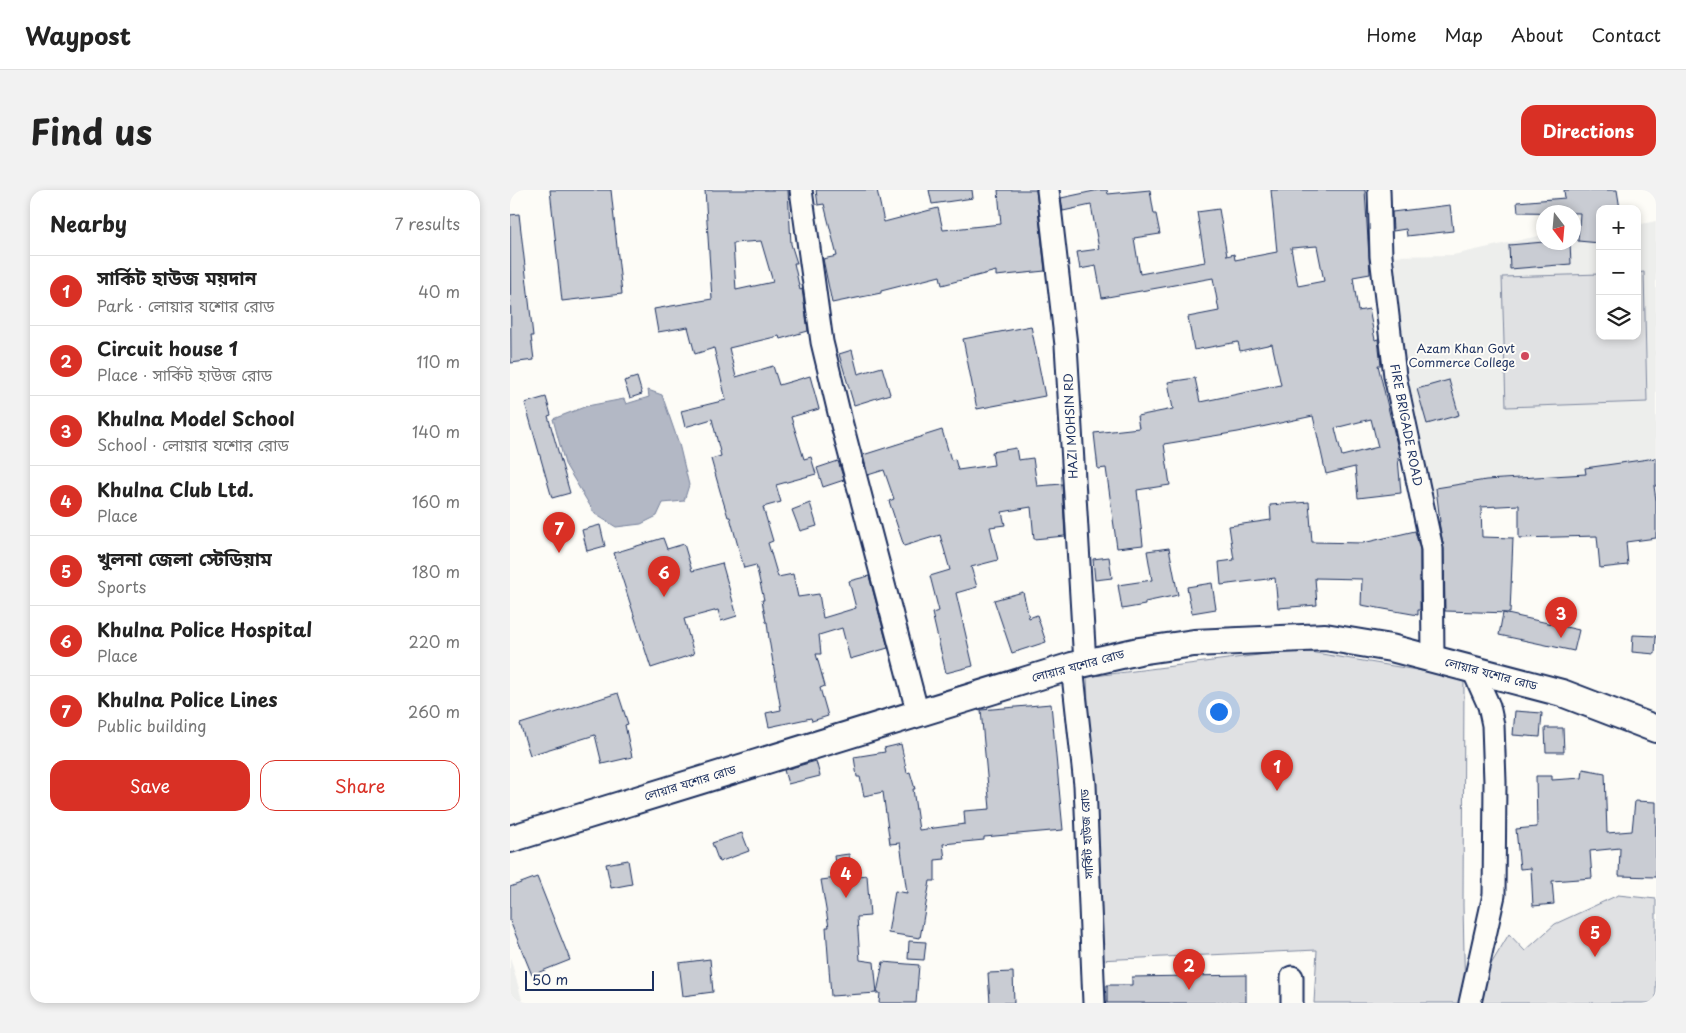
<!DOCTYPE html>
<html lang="en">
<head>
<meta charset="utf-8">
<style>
  body { margin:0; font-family:"Playpen Sans","Noto Sans Bengali",sans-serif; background:#f2f2f2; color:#222 }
  .controls { position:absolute; right:15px; top:15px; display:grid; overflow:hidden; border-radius:10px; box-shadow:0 2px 8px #0003 }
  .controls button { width:45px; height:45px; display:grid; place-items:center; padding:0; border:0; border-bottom:1px solid #e0e0e0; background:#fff; color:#222; font:25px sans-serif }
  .compass { position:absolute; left:1026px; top:15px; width:45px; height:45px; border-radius:50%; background:#fff; box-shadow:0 2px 8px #0003; rotate:164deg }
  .scale { position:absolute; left:15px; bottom:12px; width:129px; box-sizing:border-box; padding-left:5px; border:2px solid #1b2f5e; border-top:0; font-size:14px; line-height:18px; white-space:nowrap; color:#1b2f5e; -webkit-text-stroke:4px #fdfcf7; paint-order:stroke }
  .you { position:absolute; left:708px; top:521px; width:18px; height:18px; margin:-12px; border:4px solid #fff; border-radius:50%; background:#1a73e8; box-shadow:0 0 0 8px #1a73e833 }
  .badge { display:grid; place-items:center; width:32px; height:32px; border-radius:50%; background:#d93025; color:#fff; font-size:16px; font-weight:700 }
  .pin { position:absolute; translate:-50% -41px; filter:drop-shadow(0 1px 2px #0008) }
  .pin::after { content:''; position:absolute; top:26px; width:18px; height:15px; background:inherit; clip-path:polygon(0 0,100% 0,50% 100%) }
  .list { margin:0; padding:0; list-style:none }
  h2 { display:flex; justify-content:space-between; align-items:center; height:65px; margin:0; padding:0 20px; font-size:21px }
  h2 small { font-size:16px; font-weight:400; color:#767676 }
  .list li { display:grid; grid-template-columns:32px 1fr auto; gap:15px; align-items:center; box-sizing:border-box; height:70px; padding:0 20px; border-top:1px solid #e0e0e0 }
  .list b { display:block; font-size:19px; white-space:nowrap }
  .list p { margin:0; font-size:16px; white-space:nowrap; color:#767676 }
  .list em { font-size:16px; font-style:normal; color:#767676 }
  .actions { display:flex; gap:10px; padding:15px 20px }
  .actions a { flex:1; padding:11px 0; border:1px solid #d93025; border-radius:15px; text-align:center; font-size:18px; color:#d93025 }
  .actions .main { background:#d93025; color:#fff }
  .icon { flex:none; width:28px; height:28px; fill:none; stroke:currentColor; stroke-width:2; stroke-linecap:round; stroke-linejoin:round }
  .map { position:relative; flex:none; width:1146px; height:813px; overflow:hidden; border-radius:15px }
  header { display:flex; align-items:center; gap:30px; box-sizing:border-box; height:70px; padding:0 25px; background:#fff; border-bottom:1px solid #e0e0e0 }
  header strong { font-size:24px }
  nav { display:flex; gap:28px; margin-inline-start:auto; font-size:18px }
  .intro { display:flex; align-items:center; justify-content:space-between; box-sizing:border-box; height:120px; padding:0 30px }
  h1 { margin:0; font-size:35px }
  .button { padding:12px 22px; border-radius:15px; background:#d93025; color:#fff; font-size:18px; font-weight:700 }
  main { display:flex; gap:30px; padding:0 30px }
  aside { flex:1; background:#fff; border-radius:15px; box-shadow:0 2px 8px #0003 }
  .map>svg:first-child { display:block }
  .built { fill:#edeeec }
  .green { fill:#e0e1e3; stroke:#7e88a0 }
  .water { fill:#b3b8c5; stroke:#76819c }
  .building { fill:#c9ccd3; stroke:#1b2f5e; fill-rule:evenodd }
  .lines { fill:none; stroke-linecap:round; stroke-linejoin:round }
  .minor-casing { stroke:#1b2f5e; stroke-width:25 }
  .major-casing { stroke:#1b2f5e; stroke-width:30 }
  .minor { stroke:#fdfcf7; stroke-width:21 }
  .major { stroke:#fdfcf7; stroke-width:26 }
  .poi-dot { fill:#d1495b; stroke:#fdfcf7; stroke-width:2 }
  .labels { text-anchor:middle; stroke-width:4; stroke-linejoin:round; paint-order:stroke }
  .poi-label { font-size:12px; fill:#1b2f5e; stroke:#fdfcf7; text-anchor:end }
  .street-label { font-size:12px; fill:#1b2f5e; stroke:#fdfcf7 }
</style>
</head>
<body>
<header>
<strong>Waypost</strong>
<nav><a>Home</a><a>Map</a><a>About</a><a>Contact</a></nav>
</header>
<div class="intro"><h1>Find us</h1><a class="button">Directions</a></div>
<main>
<aside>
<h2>Nearby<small>7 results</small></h2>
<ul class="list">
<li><span class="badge">1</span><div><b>সার্কিট হাউজ ময়দান</b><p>Park · লোয়ার যশোর রোড</p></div><em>40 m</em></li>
<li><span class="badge">2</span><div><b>Circuit house 1</b><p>Place · সার্কিট হাউজ রোড</p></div><em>110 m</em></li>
<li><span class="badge">3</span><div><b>Khulna Model School</b><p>School · লোয়ার যশোর রোড</p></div><em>140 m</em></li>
<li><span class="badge">4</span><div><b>Khulna Club Ltd.</b><p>Place</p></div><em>160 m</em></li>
<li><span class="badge">5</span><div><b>খুলনা জেলা স্টেডিয়াম</b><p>Sports</p></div><em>180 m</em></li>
<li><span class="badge">6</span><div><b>Khulna Police Hospital</b><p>Place</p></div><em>220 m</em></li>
<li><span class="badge">7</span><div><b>Khulna Police Lines</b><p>Public building</p></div><em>260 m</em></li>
</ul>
<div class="actions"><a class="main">Save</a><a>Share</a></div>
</aside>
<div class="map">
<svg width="1146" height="813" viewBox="0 0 1146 813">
  <rect width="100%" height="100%" fill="#fdfcf7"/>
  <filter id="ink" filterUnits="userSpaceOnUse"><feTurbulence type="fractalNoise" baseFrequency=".02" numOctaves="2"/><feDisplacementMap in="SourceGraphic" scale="10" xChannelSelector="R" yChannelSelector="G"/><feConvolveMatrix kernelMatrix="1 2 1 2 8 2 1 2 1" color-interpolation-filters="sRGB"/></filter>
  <g filter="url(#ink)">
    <!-- built -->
    <g class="built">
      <path d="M 1146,31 L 1146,279 L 912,312 L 877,66 L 943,65 L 1033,45 L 1034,52 L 1064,52 L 1064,42 L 1090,40 L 1090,146 L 1127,146 L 1127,35 Z"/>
      <path d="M 0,767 L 13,813 L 0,813 Z"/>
    </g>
    <!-- green -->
    <g class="green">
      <path d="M 1134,82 L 1137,212 L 996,217 L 992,87 L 1090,84 L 1090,146 L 1127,146 L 1127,83 Z"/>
      <path d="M 788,460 L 954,488 L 953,715 L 955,813 L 804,813 L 807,760 L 588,770 L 577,487 Z"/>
      <path d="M 1108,705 L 1146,709 L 1146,813 L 964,813 L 968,796 L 999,744 L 1015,761 L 1045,734 Z"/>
    </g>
    <!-- water -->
    <path class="water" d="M 138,200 L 152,205 L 169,254 L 179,295 L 174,311 L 153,313 L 147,326 L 131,334 L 106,337 L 85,324 L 55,274 L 43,229 L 77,216 L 114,209 L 116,214 L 139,207 Z"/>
    <!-- building -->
    <g class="building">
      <path d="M 40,0 L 101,0 L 112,104 L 52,111 Z"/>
      <path d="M 195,0 L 278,0 L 281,54 L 287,73 L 284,73 L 290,100 L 292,99 L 298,141 L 270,149 L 269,146 L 219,158 L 226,187 L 263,176 L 269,195 L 300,186 L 309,219 L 281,227 L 294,269 L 301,267 L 306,284 L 266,295 L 271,312 L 253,317 L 263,351 L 258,353 L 268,387 L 283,384 L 288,407 L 309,404 L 313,428 L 346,418 L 339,391 L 359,386 L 378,458 L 340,469 L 332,438 L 309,445 L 311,464 L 306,464 L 315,496 L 310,498 L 318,526 L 302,531 L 301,528 L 259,537 L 256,523 L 271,520 L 259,449 L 257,432 L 256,432 L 252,410 L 254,410 L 246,375 L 234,378 L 220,327 L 218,327 L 210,301 L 201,269 L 211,266 L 202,229 L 175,237 L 171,221 L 216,210 L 204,158 L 185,164 L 178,137 L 148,142 L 144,119 L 202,109 ZM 251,51 L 263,92 L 226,100 L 223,53 Z"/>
      <path d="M 306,0 L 367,0 L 374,32 L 428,18 L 433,40 L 491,34 L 488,0 L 526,0 L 535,81 L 486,86 L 486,81 L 432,95 L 430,86 L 371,101 L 371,103 L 322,113 L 313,69 L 327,66 L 314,14 L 308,15 Z"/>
      <path d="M 419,0 L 462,0 L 463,8 L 422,14 Z"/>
      <path d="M 589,0 L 597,0 L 598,4 L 640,0 L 644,24 L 646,24 L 650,44 L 624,48 L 630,84 L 695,72 L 687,22 L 709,19 L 717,66 L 724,64 L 725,70 L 767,62 L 761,0 L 855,0 L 860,84 L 843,87 L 848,121 L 859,119 L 865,150 L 868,149 L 871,175 L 868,175 L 890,267 L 888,268 L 891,303 L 848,308 L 845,277 L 816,284 L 803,226 L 728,242 L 654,254 L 660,295 L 627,300 L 633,355 L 607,358 L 596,278 L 588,279 L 584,243 L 629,238 L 627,226 L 663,219 L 658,192 L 685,188 L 690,212 L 771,195 L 762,154 L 730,161 L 728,152 L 684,160 L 678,127 L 709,121 L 703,88 L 592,108 L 586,76 L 570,79 L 567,62 L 589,59 L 581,15 L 553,21 L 551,8 ZM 807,56 L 814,91 L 788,96 L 781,58 ZM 861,229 L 868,257 L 832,266 L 825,238 Z"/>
      <path d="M 1054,0 L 1107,0 L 1110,19 L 1090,19 L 1090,53 L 1068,51 L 1070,23 L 1008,22 L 1007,12 L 1055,8 Z"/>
      <path d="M 940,15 L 943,41 L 897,46 L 896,39 L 883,41 L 882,22 Z"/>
      <path d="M 9,24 L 23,146 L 21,146 L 24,170 L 1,173 L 0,25 Z"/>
      <path d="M 1034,52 L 1060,52 L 1061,74 L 1000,79 L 999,55 Z"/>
      <path d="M 521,136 L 535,206 L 467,219 L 453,149 Z"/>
      <path d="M 342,160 L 348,184 L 372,177 L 380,204 L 344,215 L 329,164 Z"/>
      <path d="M 127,187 L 132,204 L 120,208 L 114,191 Z"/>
      <path d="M 939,190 L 949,225 L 917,234 L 907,199 Z"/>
      <path d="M 36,207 L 41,225 L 38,226 L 60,303 L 42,308 L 15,213 Z"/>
      <path d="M 432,240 L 441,270 L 445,269 L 448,280 L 484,275 L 482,262 L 506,258 L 508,270 L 523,268 L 527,296 L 552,294 L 555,346 L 524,349 L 521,317 L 492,322 L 495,335 L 480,337 L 488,370 L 461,377 L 467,397 L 446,403 L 463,476 L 436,483 L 422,423 L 429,421 L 420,386 L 440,380 L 430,345 L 394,356 L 379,311 L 384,309 L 374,280 L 358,285 L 353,265 Z"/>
      <path d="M 1146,268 L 1146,296 L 1144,296 L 1146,310 L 1146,348 L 1116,352 L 1118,375 L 1090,378 L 1087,346 L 1009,348 L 1009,315 L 971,317 L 972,347 L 1003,348 L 1000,423 L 935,421 L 934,359 L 929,332 L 930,332 L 926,298 L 976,290 L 1076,284 L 1075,278 Z"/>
      <path d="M 328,271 L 334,290 L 313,297 L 307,278 Z"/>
      <path d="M 799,312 L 802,352 L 853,353 L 905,341 L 910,360 L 910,420 L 908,420 L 908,425 L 851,415 L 852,389 L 805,388 L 807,415 L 768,418 L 765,388 L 711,395 L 709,372 L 724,370 L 719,336 L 761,330 L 760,315 Z"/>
      <path d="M 300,313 L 307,336 L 290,341 L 282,320 Z"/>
      <path d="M 90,335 L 95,356 L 77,361 L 72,340 Z"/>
      <path d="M 153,348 L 157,359 L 174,354 L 182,381 L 212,373 L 227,426 L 211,431 L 208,420 L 174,429 L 184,464 L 141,478 L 104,363 Z"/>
      <path d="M 659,358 L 668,405 L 635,412 L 635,415 L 612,419 L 608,395 L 642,390 L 637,361 Z"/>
      <path d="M 599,367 L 602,388 L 585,390 L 583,369 Z"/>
      <path d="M 702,393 L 706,419 L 682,423 L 677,397 Z"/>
      <path d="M 513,402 L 519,428 L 527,425 L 536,452 L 502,463 L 484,410 Z"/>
      <path d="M 993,423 L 1069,440 L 1064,461 L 989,445 Z"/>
      <path d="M 1123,445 L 1146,446 L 1145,464 L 1122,462 Z"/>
      <path d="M 108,503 L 118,534 L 115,535 L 122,567 L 92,574 L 85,545 L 20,565 L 10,534 Z"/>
      <path d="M 541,514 L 553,640 L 474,647 L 474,650 L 433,654 L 435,669 L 425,670 L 425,691 L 420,691 L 410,748 L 378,743 L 385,701 L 397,703 L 390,653 L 380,654 L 373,602 L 354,606 L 350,587 L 347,587 L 344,567 L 375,562 L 374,558 L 391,554 L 397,583 L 400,582 L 405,599 L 403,599 L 409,640 L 455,634 L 454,621 L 480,619 L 471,520 Z"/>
      <path d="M 1005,521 L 1032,523 L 1030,547 L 1003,545 Z"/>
      <path d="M 1035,538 L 1053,538 L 1054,562 L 1036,562 Z"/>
      <path d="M 306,571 L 310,586 L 278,594 L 274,580 Z"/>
      <path d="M 1073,579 L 1095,583 L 1097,643 L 1122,641 L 1125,611 L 1146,612 L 1146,687 L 1109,686 L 1110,658 L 1080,661 L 1082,688 L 1042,691 L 1044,714 L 1023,716 L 1021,678 L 1010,679 L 1006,639 L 1027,637 L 1026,586 L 1042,586 L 1042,590 L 1072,588 Z"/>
      <path d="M 232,643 L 239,661 L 209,672 L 202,653 Z"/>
      <path d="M 339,664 L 341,687 L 357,685 L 360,726 L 347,727 L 350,770 L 364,772 L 367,803 L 321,806 L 316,737 L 319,737 L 311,690 L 327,688 L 324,666 Z"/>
      <path d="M 118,670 L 122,694 L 101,698 L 96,674 Z"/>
      <path d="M 27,687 L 60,770 L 22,785 L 0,731 L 0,697 Z"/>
      <path d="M 399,751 L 416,752 L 414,770 L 398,769 Z"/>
      <path d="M 200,769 L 203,802 L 173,806 L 169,773 Z"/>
      <path d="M 373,772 L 409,775 L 406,813 L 369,813 L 370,803 L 367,803 Z"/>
      <path d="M 503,782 L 504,813 L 480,813 L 478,783 Z"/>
      <path d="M 736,785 L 736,813 L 597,813 L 597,795 L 622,795 L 622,787 Z"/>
    </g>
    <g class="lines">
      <!-- minor casing -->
      <g class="minor-casing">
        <g id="minor">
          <path d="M 291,0 L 312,152 L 331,231 L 408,524"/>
          <path d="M 538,0 L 556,155 L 575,473"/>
          <path d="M 869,0 L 871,66 L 885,186 L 922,359 L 923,469"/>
          <path d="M 562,476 L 575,595 L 584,813"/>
          <path d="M 782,787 L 782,813"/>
          <path d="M 960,813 L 984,705 L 985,592 L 983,535 L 979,516 L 966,487 L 966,480"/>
        </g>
      </g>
      <!-- major casing -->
      <g class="major-casing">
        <path id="major" d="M 0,649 L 562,476 L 629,461 L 684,453 L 815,447 L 881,458 L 1052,503 L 1146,539"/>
      </g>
      <!-- minor -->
      <use href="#minor" class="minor"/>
      <!-- major -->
      <use href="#major" class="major"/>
    </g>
  </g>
  <!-- markers -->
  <circle class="poi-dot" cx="1015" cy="166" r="5"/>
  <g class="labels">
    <!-- poi labels -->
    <g class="poi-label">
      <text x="1005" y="163">Azam Khan Govt<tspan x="1005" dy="14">Commerce College</tspan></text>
    </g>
    <!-- street labels -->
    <g class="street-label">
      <text transform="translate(896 235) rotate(79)" y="4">FIRE BRIGADE ROAD</text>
      <text transform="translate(561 236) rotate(-93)" y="4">HAZI MOHSIN RD</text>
      <text transform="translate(568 476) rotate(-15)" y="4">লোয়ার যশোর রোড</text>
      <text transform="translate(981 484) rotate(15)" y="4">লোয়ার যশোর রোড</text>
      <text transform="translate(180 593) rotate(-17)" y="4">লোয়ার যশোর রোড</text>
      <text transform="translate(577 644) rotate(-93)" y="4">সার্কিট হাউজ রোড</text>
    </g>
  </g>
</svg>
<div class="controls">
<button>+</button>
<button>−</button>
<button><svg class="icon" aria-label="layers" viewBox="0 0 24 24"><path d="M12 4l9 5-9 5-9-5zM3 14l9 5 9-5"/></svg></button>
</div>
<svg class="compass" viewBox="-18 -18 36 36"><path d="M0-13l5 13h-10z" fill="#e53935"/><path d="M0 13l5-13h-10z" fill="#767676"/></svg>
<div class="scale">50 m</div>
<div class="you"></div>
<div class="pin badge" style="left:767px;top:601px">1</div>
<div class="pin badge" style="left:679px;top:800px">2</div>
<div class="pin badge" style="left:1051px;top:448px">3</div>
<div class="pin badge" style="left:336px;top:708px">4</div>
<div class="pin badge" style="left:1085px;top:767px">5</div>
<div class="pin badge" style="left:154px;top:407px">6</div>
<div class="pin badge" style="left:49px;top:363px">7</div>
</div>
</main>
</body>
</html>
